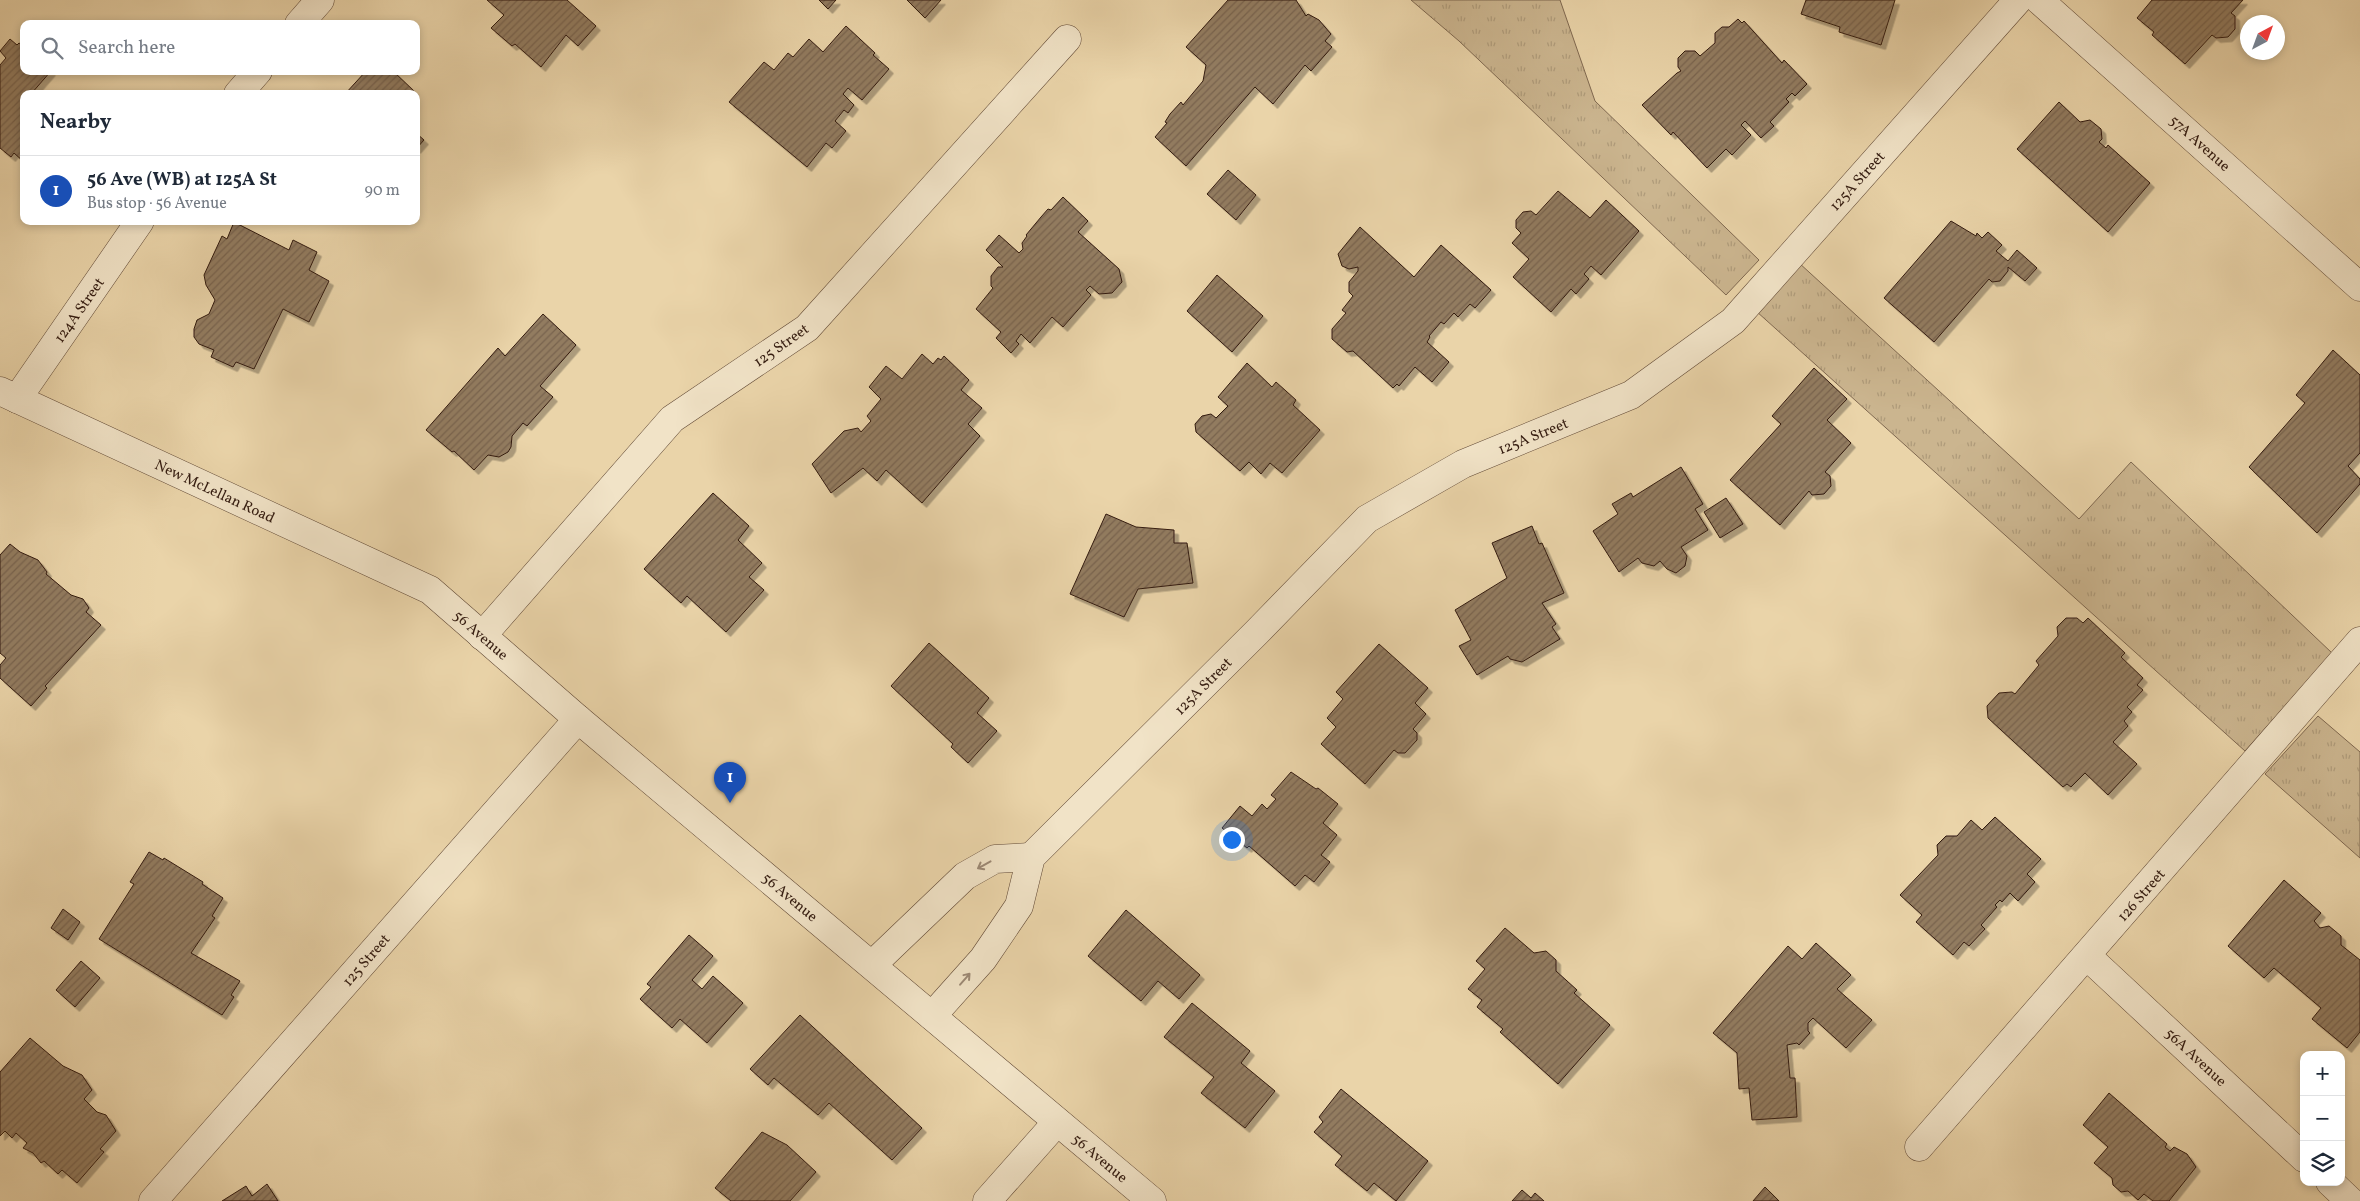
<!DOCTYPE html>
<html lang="en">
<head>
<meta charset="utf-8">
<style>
  body { margin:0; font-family:Vollkorn,serif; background:#f6f6f7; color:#1f2937 }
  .controls { position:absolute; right:15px; bottom:15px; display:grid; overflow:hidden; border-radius:10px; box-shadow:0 2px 8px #0003 }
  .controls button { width:45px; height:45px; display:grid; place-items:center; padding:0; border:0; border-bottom:1px solid #e0e1e3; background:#fff; color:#1f2937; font:25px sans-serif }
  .compass { position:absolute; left:2240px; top:15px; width:45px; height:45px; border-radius:50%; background:#fff; box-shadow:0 2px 8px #0003; rotate:41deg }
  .you { position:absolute; left:1231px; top:839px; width:18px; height:18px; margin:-12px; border:4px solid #fff; border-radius:50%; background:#1a73e8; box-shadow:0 0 0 8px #1a73e833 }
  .badge { display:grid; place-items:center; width:32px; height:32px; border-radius:50%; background:#8f2418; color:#fff; font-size:16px; font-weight:700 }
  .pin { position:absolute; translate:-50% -41px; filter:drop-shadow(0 1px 2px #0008) }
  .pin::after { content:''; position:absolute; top:26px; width:18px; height:15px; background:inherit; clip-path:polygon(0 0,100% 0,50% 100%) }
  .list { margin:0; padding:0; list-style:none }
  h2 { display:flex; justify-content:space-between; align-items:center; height:65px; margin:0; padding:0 20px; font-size:21px }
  h2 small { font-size:16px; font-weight:400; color:#747a83 }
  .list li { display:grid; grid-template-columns:32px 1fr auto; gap:15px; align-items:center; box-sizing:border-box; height:70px; padding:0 20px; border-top:1px solid #e0e1e3 }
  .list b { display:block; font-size:19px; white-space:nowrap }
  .list p { margin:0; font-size:16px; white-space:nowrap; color:#747a83 }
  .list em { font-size:16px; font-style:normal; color:#747a83 }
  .icon { flex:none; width:28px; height:28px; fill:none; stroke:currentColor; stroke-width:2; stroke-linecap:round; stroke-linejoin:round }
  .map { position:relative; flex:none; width:2360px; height:1201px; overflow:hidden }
  .search { position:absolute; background:#fff; box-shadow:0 2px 8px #0003; left:20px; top:20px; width:400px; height:55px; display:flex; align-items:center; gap:12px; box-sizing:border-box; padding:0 18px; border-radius:10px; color:#747a83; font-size:19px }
  .panel { position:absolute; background:#fff; box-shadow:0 2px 8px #0003; left:20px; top:90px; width:400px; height:135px; border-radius:10px }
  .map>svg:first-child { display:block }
  .grass { fill:url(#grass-tufts); stroke:#7f6850 }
  .building { fill:url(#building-hatch); stroke:#331b10; filter:url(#shadow) }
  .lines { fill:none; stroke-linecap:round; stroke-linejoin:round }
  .minor-casing { stroke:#614936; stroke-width:29 }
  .tertiary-casing { stroke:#614936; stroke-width:29 }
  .minor { stroke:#f1e3c7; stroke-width:28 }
  .tertiary { stroke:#f1e3c7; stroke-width:28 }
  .oneway { stroke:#9c8975 }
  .labels { text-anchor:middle; stroke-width:4; stroke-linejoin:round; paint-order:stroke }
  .street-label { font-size:15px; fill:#331b10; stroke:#f1e3c7 }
</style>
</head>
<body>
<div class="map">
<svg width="2360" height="1201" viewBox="0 0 2360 1201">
  <defs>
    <pattern id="grass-tufts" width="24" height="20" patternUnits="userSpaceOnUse" patternTransform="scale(1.25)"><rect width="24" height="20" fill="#cbb58f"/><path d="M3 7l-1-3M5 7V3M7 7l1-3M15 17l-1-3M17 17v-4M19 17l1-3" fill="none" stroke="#af9b7a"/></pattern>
    <pattern id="building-hatch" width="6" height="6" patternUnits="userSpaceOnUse" patternTransform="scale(1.25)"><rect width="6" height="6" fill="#927b60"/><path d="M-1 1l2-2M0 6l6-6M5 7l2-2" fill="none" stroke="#78644e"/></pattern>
    <filter id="shadow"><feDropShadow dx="4.5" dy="4.5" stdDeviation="0" flood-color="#0004"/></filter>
  </defs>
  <rect width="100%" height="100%" fill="#ead4a9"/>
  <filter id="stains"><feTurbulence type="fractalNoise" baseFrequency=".004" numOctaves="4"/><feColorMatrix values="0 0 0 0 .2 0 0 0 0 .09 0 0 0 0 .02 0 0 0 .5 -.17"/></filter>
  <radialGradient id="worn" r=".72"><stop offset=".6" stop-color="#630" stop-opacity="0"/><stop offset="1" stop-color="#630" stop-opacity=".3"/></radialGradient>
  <!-- grass -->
  <g class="grass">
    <path d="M 1411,0 L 1560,0 L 1595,101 L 1759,260 L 1726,295 L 1459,41 Z"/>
    <path d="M 1798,262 L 2079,519 L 2131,462 L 2332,653 L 2245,751 L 1756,311 Z"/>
    <path d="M 2318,716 L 2360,752 L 2360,858 L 2265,774 Z"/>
  </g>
  <!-- building -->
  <g class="building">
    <path d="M 487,0 L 567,0 L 596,26 L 578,46 L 566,35 L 541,67 L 515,44 L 512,46 L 491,28 L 504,15 Z"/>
    <path d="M 819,0 L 836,0 L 828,9 Z"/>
    <path d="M 907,0 L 941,0 L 925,18 Z"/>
    <path d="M 1228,0 L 1296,0 L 1306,16 L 1308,14 L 1319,20 L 1331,34 L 1325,41 L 1332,47 L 1311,71 L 1305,65 L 1273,104 L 1255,87 L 1186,166 L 1155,137 L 1167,123 L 1165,122 L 1170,114 L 1181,102 L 1183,105 L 1203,81 L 1206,65 L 1186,47 Z"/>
    <path d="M 1806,0 L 1895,0 L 1881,45 L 1839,32 L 1840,27 L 1801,14 Z"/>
    <path d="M 2152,0 L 2243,0 L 2231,13 L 2235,16 L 2235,29 L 2228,37 L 2216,38 L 2212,35 L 2185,64 L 2152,35 L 2154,32 L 2137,18 Z"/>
    <path d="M 1738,19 L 1742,23 L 1744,21 L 1782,63 L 1784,60 L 1807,84 L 1795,96 L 1792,93 L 1786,99 L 1789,102 L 1770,122 L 1774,126 L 1761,138 L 1745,121 L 1741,125 L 1751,135 L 1732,155 L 1726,149 L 1707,168 L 1673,132 L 1671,135 L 1642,105 L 1677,73 L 1681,71 L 1678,67 L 1678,58 L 1685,51 L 1695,51 L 1700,56 L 1715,43 L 1715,33 L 1722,27 L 1729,27 Z"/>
    <path d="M 846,26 L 875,53 L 873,55 L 889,69 L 862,100 L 848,88 L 843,94 L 854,105 L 848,113 L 844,110 L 835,121 L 846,131 L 832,148 L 826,143 L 807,167 L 729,102 L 764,62 L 774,70 L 788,53 L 793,57 L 809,39 L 823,52 Z"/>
    <path d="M 10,39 L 17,45 L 19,43 L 24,46 L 24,71 L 51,71 L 31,94 L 24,94 L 24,162 L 14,153 L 11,157 L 0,148 L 0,65 L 6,58 L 0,51 Z"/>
    <path d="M 366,71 L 393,71 L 414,91 L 412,94 L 345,94 Z"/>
    <path d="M 2059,102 L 2080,122 L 2090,120 L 2101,129 L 2102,139 L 2099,142 L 2106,148 L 2108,145 L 2150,183 L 2108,232 L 2017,149 Z"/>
    <path d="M 416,133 L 424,140 L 416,149 Z"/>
    <path d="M 1228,170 L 1256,195 L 1236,220 L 1207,194 Z"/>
    <path d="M 1558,191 L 1590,218 L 1606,200 L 1639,231 L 1601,275 L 1591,266 L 1584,274 L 1589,279 L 1576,294 L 1571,289 L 1551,312 L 1513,277 L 1529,259 L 1512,243 L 1521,233 L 1516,228 L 1516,220 L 1523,212 L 1531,211 L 1536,215 Z"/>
    <path d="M 1063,197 L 1088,221 L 1078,232 L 1119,269 L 1122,282 L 1112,293 L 1099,294 L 1090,286 L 1086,290 L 1091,295 L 1063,327 L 1052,317 L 1030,343 L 1021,334 L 1016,341 L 1019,344 L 1011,353 L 996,338 L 1001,332 L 976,309 L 993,288 L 991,286 L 991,276 L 998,267 L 1003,267 L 986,250 L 999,235 L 1019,253 L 1023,249 L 1022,243 L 1027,236 L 1026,235 L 1041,217 L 1048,209 L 1051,210 Z"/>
    <path d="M 1951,221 L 1976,236 L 1977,233 L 1982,238 L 1988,232 L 2002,245 L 1996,251 L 2008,261 L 2017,250 L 2037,268 L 2025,281 L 2008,267 L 2008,271 L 2000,281 L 1992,282 L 1989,279 L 1934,342 L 1884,298 Z"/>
    <path d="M 234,222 L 289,250 L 293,240 L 317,252 L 309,270 L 329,281 L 309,322 L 283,309 L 254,369 L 236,362 L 233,367 L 211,357 L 214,350 L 199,344 L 194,337 L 194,329 L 197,320 L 209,314 L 215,300 L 206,285 L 204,275 L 222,236 L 227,239 Z"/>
    <path d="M 1360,227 L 1414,277 L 1441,245 L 1491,290 L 1475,308 L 1470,304 L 1458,317 L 1454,313 L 1444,324 L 1441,322 L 1429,336 L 1430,337 L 1427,342 L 1449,362 L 1432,382 L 1415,367 L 1399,386 L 1397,384 L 1393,388 L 1353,351 L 1347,352 L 1332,339 L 1332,329 L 1346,313 L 1342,310 L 1353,296 L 1349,292 L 1349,282 L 1358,271 L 1358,267 L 1349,269 L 1342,266 L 1338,254 Z"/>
    <path d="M 1217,275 L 1263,316 L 1232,352 L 1187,311 Z"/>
    <path d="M 543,314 L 576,345 L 540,386 L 553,397 L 527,426 L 523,423 L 512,436 L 511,447 L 508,452 L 499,457 L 488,455 L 474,470 L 454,451 L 452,452 L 426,430 L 498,348 L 505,356 Z"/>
    <path d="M 2333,350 L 2360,375 L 2360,453 L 2348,466 L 2360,479 L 2360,484 L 2317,533 L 2249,467 L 2305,403 L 2296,395 Z"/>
    <path d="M 922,354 L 933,364 L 938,358 L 941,360 L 944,356 L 969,380 L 961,390 L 982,408 L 968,424 L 980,436 L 922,503 L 886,470 L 877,481 L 863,468 L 831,493 L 812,464 L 844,431 L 858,428 L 861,432 L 871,421 L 867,416 L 881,399 L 869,387 L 886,366 L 902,379 Z"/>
    <path d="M 1247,363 L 1272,387 L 1276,382 L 1296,400 L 1293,405 L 1320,430 L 1282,473 L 1270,463 L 1261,474 L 1249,462 L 1240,471 L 1196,432 L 1195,424 L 1202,416 L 1211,414 L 1216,418 L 1228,406 L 1218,397 Z"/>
    <path d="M 1814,368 L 1847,399 L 1827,420 L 1851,443 L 1825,472 L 1830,476 L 1831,486 L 1824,494 L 1812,495 L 1809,491 L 1780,525 L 1730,480 L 1781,424 L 1772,416 Z"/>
    <path d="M 1681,467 L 1703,504 L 1695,509 L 1708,530 L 1681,547 L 1687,556 L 1685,566 L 1676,573 L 1667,569 L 1660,561 L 1654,566 L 1642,563 L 1638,558 L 1619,572 L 1593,531 L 1618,514 L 1612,504 L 1631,493 L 1633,497 Z"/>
    <path d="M 713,493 L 749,526 L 738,540 L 762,563 L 749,577 L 764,590 L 726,632 L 687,596 L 681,603 L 644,569 Z"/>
    <path d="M 1726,498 L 1743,524 L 1720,538 L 1704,512 Z"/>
    <path d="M 1106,514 L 1136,527 L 1174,530 L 1174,543 L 1187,543 L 1193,583 L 1138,589 L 1124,617 L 1070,594 Z"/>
    <path d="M 1532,526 L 1539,544 L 1542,543 L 1564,593 L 1542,603 L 1556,624 L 1552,627 L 1560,639 L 1522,662 L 1510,659 L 1508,656 L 1477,675 L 1459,646 L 1471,640 L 1455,610 L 1507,578 L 1492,543 Z"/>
    <path d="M 10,544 L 20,552 L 38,560 L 47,572 L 46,574 L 71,595 L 83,599 L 89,608 L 86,612 L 101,625 L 45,686 L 47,688 L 31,706 L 0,678 L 0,665 L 6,658 L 0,653 L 0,555 Z"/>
    <path d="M 2066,618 L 2077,618 L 2083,623 L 2088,618 L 2125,653 L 2121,657 L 2143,678 L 2137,685 L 2143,690 L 2127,707 L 2132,712 L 2124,721 L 2128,726 L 2113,742 L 2137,764 L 2108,795 L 2085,773 L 2071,787 L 2067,784 L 2063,787 L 1988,718 L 1987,706 L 1999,693 L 2012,692 L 2015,694 L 2039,665 L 2036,661 L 2058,636 L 2057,627 Z"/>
    <path d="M 929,643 L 989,698 L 977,713 L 997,731 L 968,763 L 951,747 L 953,744 L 891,686 Z"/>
    <path d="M 1379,644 L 1428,688 L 1415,703 L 1426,714 L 1413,729 L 1417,733 L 1417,740 L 1405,753 L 1398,753 L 1394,750 L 1365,784 L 1321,744 L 1336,727 L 1327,718 L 1343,699 L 1336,692 Z"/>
    <path d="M 1291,772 L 1316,789 L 1318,788 L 1338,804 L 1323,823 L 1337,835 L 1321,855 L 1330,862 L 1314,882 L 1305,875 L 1295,886 L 1249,846 L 1247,848 L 1222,828 L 1240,806 L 1252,816 L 1262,804 L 1267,809 L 1276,799 L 1271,795 Z"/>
    <path d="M 1995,817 L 2041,859 L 2027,874 L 2035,882 L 2018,901 L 2010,893 L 2002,902 L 2000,900 L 1995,905 L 1997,907 L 1981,925 L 1985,929 L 1969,946 L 1964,942 L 1953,955 L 1916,922 L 1922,915 L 1900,895 L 1938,855 L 1937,845 L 1946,836 L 1957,836 L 1971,820 L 1982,830 Z"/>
    <path d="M 149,852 L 163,860 L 164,858 L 203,882 L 202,884 L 223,898 L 212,916 L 215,918 L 191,953 L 240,981 L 231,995 L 234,997 L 222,1015 L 99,939 L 134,884 L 130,882 Z"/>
    <path d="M 2284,880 L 2321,913 L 2314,921 L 2320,928 L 2329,926 L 2341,936 L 2341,945 L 2360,960 L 2360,1032 L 2347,1048 L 2312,1019 L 2321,1008 L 2274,968 L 2264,978 L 2228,946 Z"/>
    <path d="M 63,909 L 80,922 L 68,940 L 51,928 Z"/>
    <path d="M 1126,910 L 1200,975 L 1179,999 L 1158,981 L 1141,1001 L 1088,956 Z"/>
    <path d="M 1505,928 L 1534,953 L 1546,951 L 1556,960 L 1556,971 L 1577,990 L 1574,993 L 1610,1025 L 1558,1084 L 1500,1032 L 1503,1029 L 1477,1007 L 1482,1000 L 1468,989 L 1485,969 L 1476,961 Z"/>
    <path d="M 689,935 L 713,956 L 692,980 L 702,989 L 713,976 L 743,1003 L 707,1043 L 680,1019 L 672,1028 L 640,999 L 651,987 L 647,984 Z"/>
    <path d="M 1816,943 L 1851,975 L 1837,989 L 1872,1020 L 1846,1048 L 1813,1018 L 1808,1023 L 1808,1031 L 1810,1033 L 1799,1045 L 1797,1043 L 1787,1045 L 1790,1078 L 1795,1078 L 1797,1117 L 1752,1120 L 1749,1088 L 1739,1089 L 1737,1053 L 1713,1033 L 1788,946 L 1802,959 Z"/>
    <path d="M 81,961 L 100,978 L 75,1007 L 56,990 Z"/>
    <path d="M 1192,1003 L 1250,1051 L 1241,1063 L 1275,1091 L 1245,1128 L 1201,1093 L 1214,1077 L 1164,1037 Z"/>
    <path d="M 800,1015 L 922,1128 L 892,1160 L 829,1103 L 818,1115 L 774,1078 L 768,1085 L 750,1069 Z"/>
    <path d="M 30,1038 L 63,1066 L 82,1075 L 92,1090 L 84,1099 L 97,1112 L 106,1115 L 116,1131 L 100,1149 L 104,1152 L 77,1183 L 62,1170 L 58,1174 L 44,1161 L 41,1163 L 33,1153 L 23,1148 L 27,1143 L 16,1133 L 12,1138 L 5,1131 L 0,1136 L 0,1072 Z"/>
    <path d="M 1341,1089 L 1428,1161 L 1396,1201 L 1374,1183 L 1367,1191 L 1335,1165 L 1342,1156 L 1314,1132 L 1323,1122 L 1319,1117 Z"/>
    <path d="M 2109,1093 L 2167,1144 L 2165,1147 L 2170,1151 L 2174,1147 L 2187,1154 L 2196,1167 L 2169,1201 L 2153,1201 L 2144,1194 L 2138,1200 L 2128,1191 L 2121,1192 L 2113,1185 L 2112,1178 L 2094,1163 L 2108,1147 L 2083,1125 Z"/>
    <path d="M 762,1132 L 787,1145 L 816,1172 L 790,1201 L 731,1201 L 715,1188 Z"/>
    <path d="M 267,1184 L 278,1201 L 222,1201 L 246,1186 L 252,1196 Z"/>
    <path d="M 1765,1187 L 1779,1201 L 1753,1201 Z"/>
    <path d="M 1522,1190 L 1531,1198 L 1535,1193 L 1544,1201 L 1512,1201 Z"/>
  </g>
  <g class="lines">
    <!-- minor casing -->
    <g class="minor-casing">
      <g id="minor">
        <path d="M 2039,0 L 2360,287"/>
        <path d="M 299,24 L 320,0"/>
        <path d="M 238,94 L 258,71"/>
        <path d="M 17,399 L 140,221"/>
        <path d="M 482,636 L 672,419 L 807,328 L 1067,39"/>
        <path d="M 2087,956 L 2304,1158"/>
        <path d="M 872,965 L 965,876 L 995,859 L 1031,857"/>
        <path d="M 932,1016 L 983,959 L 1019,906 L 1031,857 L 1257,632 L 1367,519 L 1463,464 L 1631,395 L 1733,321 L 2018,0"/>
        <path d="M 1919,1147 L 2360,641"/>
        <path d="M 2330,1182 L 2350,1201"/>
        <path d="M 153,1201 L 578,719"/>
      </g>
    </g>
    <!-- tertiary casing -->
    <g class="tertiary-casing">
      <g id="tertiary">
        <path d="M 0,391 L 430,590 L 578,719 L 1152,1201"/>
        <path d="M 987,1201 L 1057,1122"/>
      </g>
    </g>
    <!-- minor -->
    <use href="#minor" class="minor"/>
    <!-- tertiary -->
    <use href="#tertiary" class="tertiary"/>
  </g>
  <!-- one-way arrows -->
  <defs><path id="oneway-shaft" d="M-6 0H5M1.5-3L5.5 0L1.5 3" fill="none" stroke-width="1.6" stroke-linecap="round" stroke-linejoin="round" transform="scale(1.25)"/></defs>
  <g class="oneway">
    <use href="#oneway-shaft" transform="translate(984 865) rotate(151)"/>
    <use href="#oneway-shaft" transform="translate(965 979) rotate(-49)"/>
  </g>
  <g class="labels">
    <!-- street labels -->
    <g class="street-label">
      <text transform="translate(2200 143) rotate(42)" y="5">57A Avenue</text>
      <text transform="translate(1857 181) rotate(-48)" y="5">125A Street</text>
      <text transform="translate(79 310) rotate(-55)" y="5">124A Street</text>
      <text transform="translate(781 345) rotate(-35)" y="5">125 Street</text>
      <text transform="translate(1533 436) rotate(-22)" y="5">125A Street</text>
      <text transform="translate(215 491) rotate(25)" y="5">New McLellan Road</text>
      <text transform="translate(481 635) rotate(41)" y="5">56 Avenue</text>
      <text transform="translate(1203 686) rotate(-45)" y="5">125A Street</text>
      <text transform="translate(2141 895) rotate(-49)" y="5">126 Street</text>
      <text transform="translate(790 897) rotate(40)" y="5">56 Avenue</text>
      <text transform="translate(366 960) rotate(-49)" y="5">125 Street</text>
      <text transform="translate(2196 1057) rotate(43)" y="5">56A Avenue</text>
      <text transform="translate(1100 1158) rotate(40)" y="5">56 Avenue</text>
    </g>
  </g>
  <rect width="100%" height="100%" filter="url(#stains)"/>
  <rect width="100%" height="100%" fill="url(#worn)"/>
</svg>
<div class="controls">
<button>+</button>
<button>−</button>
<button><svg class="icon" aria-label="layers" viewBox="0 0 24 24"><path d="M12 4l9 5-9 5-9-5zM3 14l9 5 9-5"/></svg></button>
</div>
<svg class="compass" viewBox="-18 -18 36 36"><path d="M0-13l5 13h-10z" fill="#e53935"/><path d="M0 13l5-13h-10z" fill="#747a83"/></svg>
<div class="you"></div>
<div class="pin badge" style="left:730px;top:803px;background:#1a4fb4">1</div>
<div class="search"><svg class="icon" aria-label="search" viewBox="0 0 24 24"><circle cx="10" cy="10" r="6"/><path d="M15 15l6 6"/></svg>Search here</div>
<section class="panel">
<h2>Nearby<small></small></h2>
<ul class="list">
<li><span class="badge" style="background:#1a4fb4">1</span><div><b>56 Ave (WB) at 125A St</b><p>Bus stop · 56 Avenue</p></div><em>90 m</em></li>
</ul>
</section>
</div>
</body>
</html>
